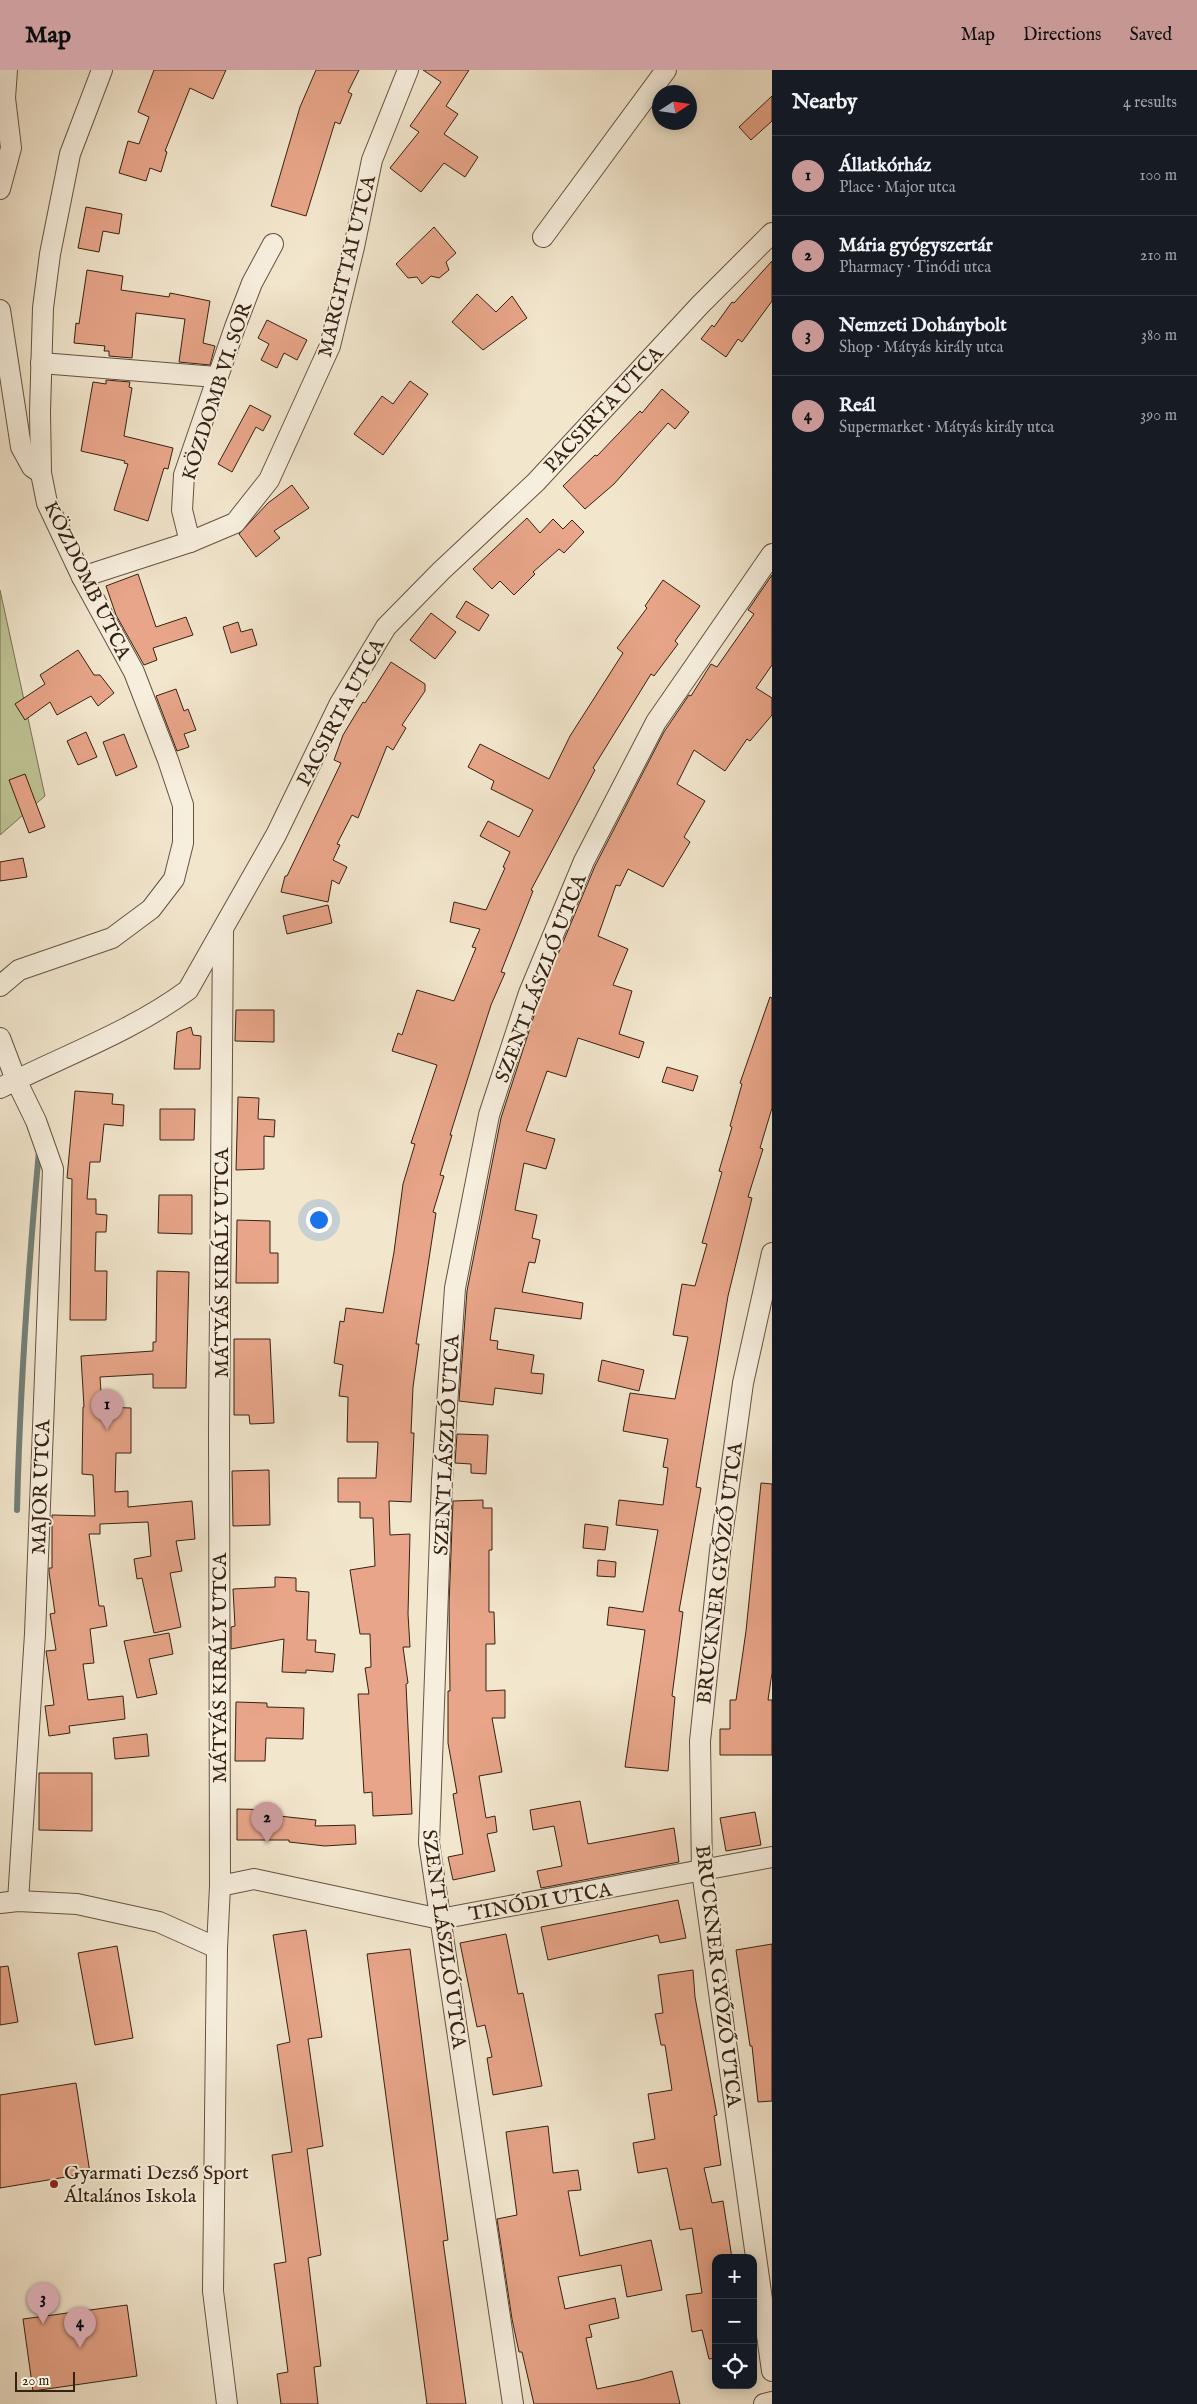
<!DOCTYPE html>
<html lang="en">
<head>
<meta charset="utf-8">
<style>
  body { margin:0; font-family:"IM FELL English",serif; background:#20242c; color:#f1f3f6 }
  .controls { position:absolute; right:15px; bottom:15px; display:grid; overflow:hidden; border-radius:10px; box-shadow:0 2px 12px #0003 }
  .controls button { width:45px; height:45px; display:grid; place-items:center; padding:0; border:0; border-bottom:1px solid #363941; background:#171b24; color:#f1f3f6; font:25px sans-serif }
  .compass { position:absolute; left:652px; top:15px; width:45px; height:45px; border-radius:50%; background:#171b24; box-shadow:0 2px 12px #0003; rotate:78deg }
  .scale { position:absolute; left:15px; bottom:12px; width:60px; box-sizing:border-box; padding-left:5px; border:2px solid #362212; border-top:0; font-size:14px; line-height:18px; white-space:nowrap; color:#362212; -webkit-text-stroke:4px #f7efde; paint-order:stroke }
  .you { position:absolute; left:318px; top:1149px; width:18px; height:18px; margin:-12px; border:4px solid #fff; border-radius:50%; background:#1a73e8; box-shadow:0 0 0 8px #1a73e833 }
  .badge { display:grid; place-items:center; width:32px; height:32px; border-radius:50%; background:#c59692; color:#111; font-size:16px; font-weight:700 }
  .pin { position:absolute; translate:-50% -41px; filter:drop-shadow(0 1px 2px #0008) }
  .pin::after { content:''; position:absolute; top:26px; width:18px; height:15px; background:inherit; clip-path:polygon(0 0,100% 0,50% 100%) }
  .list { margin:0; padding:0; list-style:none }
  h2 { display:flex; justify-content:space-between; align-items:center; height:65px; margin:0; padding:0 20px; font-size:21px }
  h2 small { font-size:16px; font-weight:400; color:#9ea1a6 }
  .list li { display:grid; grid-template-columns:32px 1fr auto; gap:15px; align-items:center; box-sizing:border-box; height:80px; padding:0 20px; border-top:1px solid #363941 }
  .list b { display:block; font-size:19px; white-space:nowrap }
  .list p { margin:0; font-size:16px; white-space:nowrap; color:#9ea1a6 }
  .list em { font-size:16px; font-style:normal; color:#9ea1a6 }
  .icon { flex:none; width:28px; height:28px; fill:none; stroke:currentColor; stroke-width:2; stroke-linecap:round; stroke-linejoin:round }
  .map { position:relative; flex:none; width:772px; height:2334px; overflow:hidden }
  header { display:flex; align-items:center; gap:30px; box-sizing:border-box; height:70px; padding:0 25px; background:#c59692; color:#111 }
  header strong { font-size:24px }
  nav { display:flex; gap:28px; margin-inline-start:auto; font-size:18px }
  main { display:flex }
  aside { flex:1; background:#171b24 }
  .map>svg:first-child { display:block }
  .green { fill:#bfc495; stroke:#7a7354 }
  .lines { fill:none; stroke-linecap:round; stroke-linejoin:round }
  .stream { stroke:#738078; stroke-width:6 }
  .building { fill:#e8a589; stroke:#362212 }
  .minor-casing { stroke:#655341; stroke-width:22 }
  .minor { stroke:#f7efde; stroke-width:20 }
  .poi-dot { fill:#8f2418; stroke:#f7efde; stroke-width:2 }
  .labels { text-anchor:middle; stroke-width:4; stroke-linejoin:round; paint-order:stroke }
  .street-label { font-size:20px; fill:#362212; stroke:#f7efde }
  .poi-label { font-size:20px; fill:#362212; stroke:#f7efde; text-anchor:start }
</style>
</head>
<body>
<header>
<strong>Map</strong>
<nav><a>Map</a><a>Directions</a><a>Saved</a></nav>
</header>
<main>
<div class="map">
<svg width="772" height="2334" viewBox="0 0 772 2334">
  <rect width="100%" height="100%" fill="#f2e6cd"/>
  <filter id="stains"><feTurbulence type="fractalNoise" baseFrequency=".004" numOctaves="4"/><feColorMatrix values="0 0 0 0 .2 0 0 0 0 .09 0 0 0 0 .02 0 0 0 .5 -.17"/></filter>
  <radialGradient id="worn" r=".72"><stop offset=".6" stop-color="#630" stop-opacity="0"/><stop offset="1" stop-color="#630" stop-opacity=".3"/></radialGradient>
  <!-- green -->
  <path class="green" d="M 0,520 L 45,726 L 0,765 Z"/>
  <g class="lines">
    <!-- stream -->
    <path class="stream" d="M 17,1440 C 20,1320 28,1201 39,1081"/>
  </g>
  <!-- building -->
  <g class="building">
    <path d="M 154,0 L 226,0 L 213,29 L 190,18 L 165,81 L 167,82 L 161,102 L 150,98 L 146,111 L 119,103 L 128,71 L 139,74 L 149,47 L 138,42 Z"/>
    <path d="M 316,0 L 359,0 L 348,22 L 352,24 L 340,54 L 335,52 L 306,146 L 271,136 L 300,37 Z"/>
    <path d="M 423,0 L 469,0 L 446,36 L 458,44 L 444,64 L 478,87 L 465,107 L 444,93 L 421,122 L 390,98 L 419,62 L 410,56 L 441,12 Z"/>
    <path d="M 772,26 L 772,51 L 751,70 L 739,57 Z"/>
    <path d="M 86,137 L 122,144 L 119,164 L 103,161 L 99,182 L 78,178 Z"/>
    <path d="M 434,157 L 456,183 L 446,192 L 449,200 L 439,208 L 431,206 L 422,214 L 417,207 L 408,208 L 396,194 Z"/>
    <path d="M 772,191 L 772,231 L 742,272 L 738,269 L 726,287 L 701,269 L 712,255 L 714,257 L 732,232 L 734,233 Z"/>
    <path d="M 87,200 L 123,206 L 121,220 L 169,227 L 170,223 L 210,231 L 203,273 L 215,276 L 210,295 L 179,292 L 185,249 L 136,243 L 132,288 L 109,286 L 109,281 L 104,281 L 105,276 L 74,273 L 76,253 L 79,254 Z"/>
    <path d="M 477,224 L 496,242 L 512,226 L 527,248 L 483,280 L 452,252 Z"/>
    <path d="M 267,250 L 307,270 L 297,290 L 284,283 L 277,298 L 261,290 L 269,274 L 258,268 Z"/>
    <path d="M 106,310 L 130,312 L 129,317 L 132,318 L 124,366 L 173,378 L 168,399 L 164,398 L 148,451 L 114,440 L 128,394 L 124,393 L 125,391 L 81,381 L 93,312 L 106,314 Z"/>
    <path d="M 410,311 L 428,324 L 383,385 L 354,364 L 382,326 L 393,334 Z"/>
    <path d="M 662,319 L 689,342 L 675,359 L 668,353 L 614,414 L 585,439 L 563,416 L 595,385 L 597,386 L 640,341 L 642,343 Z"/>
    <path d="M 250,335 L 271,346 L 263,361 L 256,357 L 232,402 L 218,394 Z"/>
    <path d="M 292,415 L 309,438 L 274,461 L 280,468 L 256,487 L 239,464 L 268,433 Z"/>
    <path d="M 527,448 L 540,463 L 553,449 L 563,459 L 572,450 L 584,462 L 564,483 L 559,479 L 533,502 L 535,504 L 514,525 L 500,511 L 492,519 L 473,499 Z"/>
    <path d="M 138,504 L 156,557 L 186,547 L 193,565 L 153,578 L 157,590 L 144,595 L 116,545 L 106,516 Z"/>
    <path d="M 772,505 L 772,595 L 756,618 L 772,628 L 772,645 L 750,671 L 747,669 L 725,701 L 694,680 L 677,714 L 705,731 L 684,767 L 690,772 L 663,817 L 628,799 L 620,816 L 616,815 L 598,866 L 628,879 L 613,915 L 632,921 L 619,964 L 644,972 L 639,988 L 578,968 L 566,1007 L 547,1001 L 526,1061 L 555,1069 L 546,1099 L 524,1093 L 515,1140 L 537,1145 L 532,1168 L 540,1170 L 535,1193 L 529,1192 L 522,1222 L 583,1233 L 581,1249 L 495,1238 L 490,1270 L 498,1271 L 497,1279 L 534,1285 L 531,1303 L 544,1304 L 542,1324 L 495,1318 L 493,1335 L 459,1331 L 467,1221 L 501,1048 L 540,927 L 595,796 L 664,662 L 689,625 L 691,626 L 711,594 L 717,597 L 754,544 L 748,540 Z"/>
    <path d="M 663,510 L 700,536 L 675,571 L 678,574 L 654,606 L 651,604 L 593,698 L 595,700 L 531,820 L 533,821 L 501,902 L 505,903 L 491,935 L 476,982 L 450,1065 L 452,1065 L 440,1105 L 444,1106 L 433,1142 L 436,1143 L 416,1274 L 419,1274 L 413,1317 L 411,1363 L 414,1363 L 411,1432 L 389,1431 L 390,1465 L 410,1464 L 408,1544 L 410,1577 L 403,1577 L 408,1613 L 406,1614 L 412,1744 L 373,1746 L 372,1722 L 364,1723 L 358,1624 L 369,1624 L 365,1598 L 371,1597 L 370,1564 L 360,1564 L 350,1500 L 375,1496 L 373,1448 L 360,1448 L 360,1432 L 338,1432 L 338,1408 L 376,1408 L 378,1372 L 347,1372 L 348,1327 L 339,1326 L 343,1295 L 334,1293 L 340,1251 L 344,1252 L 346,1238 L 383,1243 L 394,1182 L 403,1114 L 415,1074 L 411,1073 L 437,995 L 392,981 L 398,963 L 402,965 L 417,920 L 454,931 L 476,878 L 472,877 L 480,859 L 450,852 L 454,832 L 486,840 L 505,798 L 503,797 L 510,782 L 480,766 L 488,751 L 519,767 L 533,740 L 491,719 L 494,711 L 468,697 L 480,674 L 549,709 L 570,666 L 623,583 L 617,578 L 647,538 L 645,536 Z"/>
    <path d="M 466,531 L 489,545 L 479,561 L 456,547 Z"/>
    <path d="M 431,543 L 456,562 L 435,589 L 410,570 Z"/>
    <path d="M 238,552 L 241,562 L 252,559 L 257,575 L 231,583 L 223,557 Z"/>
    <path d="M 78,580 L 94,605 L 100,605 L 114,623 L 98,636 L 91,626 L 57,645 L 50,632 L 25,650 L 15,634 L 45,614 L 40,605 Z"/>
    <path d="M 391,592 L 425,614 L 425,621 L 402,655 L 406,658 L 393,680 L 387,676 L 358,748 L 352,745 L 337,774 L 340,775 L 333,790 L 347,797 L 339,814 L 332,810 L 328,832 L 281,822 L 285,806 L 287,806 L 341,693 L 334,690 L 343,665 L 363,632 L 365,633 Z"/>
    <path d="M 176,619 L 184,641 L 188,639 L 196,660 L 184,664 L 189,677 L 177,681 L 156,626 Z"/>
    <path d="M 86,662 L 97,687 L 78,695 L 67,671 Z"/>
    <path d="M 124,664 L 137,697 L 116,706 L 103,672 Z"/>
    <path d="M 25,704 L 45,757 L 29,763 L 9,710 Z"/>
    <path d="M 23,788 L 27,807 L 0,811 L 0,792 Z"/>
    <path d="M 328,835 L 332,853 L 287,864 L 283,846 Z"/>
    <path d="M 770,927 L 772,928 L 772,1038 L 760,1078 L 763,1079 L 748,1127 L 752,1128 L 728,1226 L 696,1417 L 701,1418 L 679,1541 L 683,1542 L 672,1626 L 675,1627 L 668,1701 L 625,1697 L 645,1560 L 607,1555 L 609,1537 L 643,1542 L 658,1460 L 616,1455 L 619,1430 L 663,1435 L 668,1398 L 663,1397 L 668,1369 L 623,1361 L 630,1323 L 675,1329 L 688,1267 L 673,1265 L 682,1214 L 695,1216 L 707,1174 L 702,1173 L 722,1102 L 719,1101 L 732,1057 L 730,1056 L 742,1014 L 740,1013 Z"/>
    <path d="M 236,940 L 274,940 L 274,972 L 235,971 Z"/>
    <path d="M 191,957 L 193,965 L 201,966 L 200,999 L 174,999 L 177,962 Z"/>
    <path d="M 667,997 L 698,1006 L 693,1021 L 662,1012 Z"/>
    <path d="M 75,1021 L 113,1024 L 112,1034 L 124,1035 L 123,1056 L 104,1054 L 100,1092 L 90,1092 L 87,1129 L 96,1129 L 96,1144 L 107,1145 L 106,1162 L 96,1162 L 95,1201 L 107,1201 L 106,1250 L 70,1250 L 72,1109 L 67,1108 Z"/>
    <path d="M 238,1027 L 259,1028 L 258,1049 L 275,1050 L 274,1067 L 264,1066 L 264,1099 L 236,1100 Z"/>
    <path d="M 160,1039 L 195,1039 L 194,1070 L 160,1070 Z"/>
    <path d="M 159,1125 L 192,1125 L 192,1164 L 158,1163 Z"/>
    <path d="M 237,1150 L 270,1151 L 270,1183 L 278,1183 L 278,1213 L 236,1213 Z"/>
    <path d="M 157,1201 L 189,1202 L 186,1318 L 153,1318 L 153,1304 L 100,1307 L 102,1337 L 131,1338 L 131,1383 L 116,1383 L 115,1422 L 128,1421 L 128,1437 L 192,1431 L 195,1469 L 176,1471 L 182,1501 L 170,1503 L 181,1557 L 154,1563 L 142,1508 L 137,1509 L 134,1489 L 151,1486 L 148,1452 L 100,1454 L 100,1464 L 89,1464 L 99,1536 L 104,1536 L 107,1556 L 90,1559 L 94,1593 L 83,1594 L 88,1630 L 123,1626 L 125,1649 L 69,1656 L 70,1663 L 49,1666 L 45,1636 L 54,1635 L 46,1581 L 56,1580 L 50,1544 L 55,1543 L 49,1502 L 49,1498 L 52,1498 L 52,1445 L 95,1446 L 93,1405 L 82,1404 L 83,1337 L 84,1337 L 81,1286 L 153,1281 L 153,1272 L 156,1272 Z"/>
    <path d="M 234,1269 L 270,1269 L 274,1353 L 250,1354 L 249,1345 L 234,1345 Z"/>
    <path d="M 602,1290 L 644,1300 L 639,1321 L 598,1311 Z"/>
    <path d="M 457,1364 L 488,1365 L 486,1404 L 471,1403 L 471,1394 L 455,1393 Z"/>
    <path d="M 269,1400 L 270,1455 L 233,1456 L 232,1401 Z"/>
    <path d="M 761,1413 L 772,1414 L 772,1603 L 768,1630 L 772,1630 L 772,1685 L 720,1685 L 720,1659 L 730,1659 L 730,1630 L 736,1630 L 746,1561 Z"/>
    <path d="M 483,1430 L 483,1438 L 492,1438 L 492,1480 L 489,1480 L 489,1542 L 494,1542 L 495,1574 L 486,1574 L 486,1621 L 505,1620 L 505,1648 L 492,1648 L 502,1702 L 479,1706 L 486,1748 L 495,1746 L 497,1762 L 487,1764 L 495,1801 L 453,1810 L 448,1787 L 463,1784 L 453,1724 L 457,1723 L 448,1673 L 448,1621 L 450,1621 L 449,1535 L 453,1431 Z"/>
    <path d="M 585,1454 L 608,1457 L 605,1480 L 583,1478 Z"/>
    <path d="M 598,1490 L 616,1492 L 615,1507 L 597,1506 Z"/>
    <path d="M 275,1507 L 296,1508 L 296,1521 L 309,1522 L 307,1570 L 316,1570 L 315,1582 L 335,1584 L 333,1602 L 306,1600 L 306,1603 L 282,1602 L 284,1569 L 231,1579 L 231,1557 L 235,1556 L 233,1519 L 275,1517 Z"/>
    <path d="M 169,1563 L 173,1584 L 149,1589 L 157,1624 L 137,1628 L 124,1571 Z"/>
    <path d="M 236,1632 L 267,1633 L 267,1637 L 304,1638 L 303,1669 L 266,1668 L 265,1691 L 235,1691 Z"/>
    <path d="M 147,1664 L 149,1686 L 115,1689 L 113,1668 Z"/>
    <path d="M 39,1703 L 92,1703 L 92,1761 L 39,1760 Z"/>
    <path d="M 580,1731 L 588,1774 L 674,1758 L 679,1792 L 541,1818 L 537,1801 L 562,1796 L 554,1756 L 533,1760 L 530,1740 Z"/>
    <path d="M 237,1739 L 279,1740 L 279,1746 L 316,1750 L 315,1756 L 355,1755 L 356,1774 L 325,1776 L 289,1772 L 289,1770 L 237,1770 Z"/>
    <path d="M 755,1742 L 761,1775 L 726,1781 L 720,1748 Z"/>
    <path d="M 678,1830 L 686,1868 L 660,1873 L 658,1865 L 548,1890 L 541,1857 Z"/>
    <path d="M 306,1860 L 322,1967 L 308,1969 L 323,2076 L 307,2079 L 321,2185 L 308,2188 L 321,2296 L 314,2297 L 318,2334 L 281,2334 L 277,2304 L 288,2302 L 274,2194 L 286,2192 L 272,2085 L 292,2082 L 277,1975 L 290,1972 L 273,1865 Z"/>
    <path d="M 506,1864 L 518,1924 L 523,1923 L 542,2016 L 493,2025 L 487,1988 L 492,1987 L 485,1955 L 477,1957 L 460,1873 Z"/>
    <path d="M 772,1874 L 772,2031 L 758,2032 L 752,1976 L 750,1976 L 736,1880 Z"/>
    <path d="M 117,1876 L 133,1968 L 95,1975 L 78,1883 Z"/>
    <path d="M 410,1879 L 448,2170 L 443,2171 L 466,2334 L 427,2334 L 367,1884 Z"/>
    <path d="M 8,1896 L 18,1952 L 0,1955 L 0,1897 Z"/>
    <path d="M 693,1900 L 695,1927 L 717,2045 L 714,2046 L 721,2095 L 704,2098 L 712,2133 L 723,2131 L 732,2188 L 716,2188 L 716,2288 L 709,2289 L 702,2260 L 692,2262 L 686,2225 L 702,2223 L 692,2158 L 680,2160 L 667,2098 L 638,2103 L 633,2073 L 655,2069 L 648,2024 L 672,2020 L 665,1975 L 661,1975 L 655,1944 L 663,1943 L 658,1905 Z"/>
    <path d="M 76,2013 L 90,2103 L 0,2118 L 0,2025 Z"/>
    <path d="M 548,2056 L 553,2103 L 578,2100 L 581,2120 L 568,2121 L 580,2186 L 651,2170 L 662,2220 L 627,2227 L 621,2195 L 558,2207 L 565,2239 L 615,2228 L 619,2248 L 589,2255 L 592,2267 L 586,2268 L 597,2319 L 640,2310 L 672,2301 L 680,2334 L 534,2334 L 522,2282 L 519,2282 L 512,2249 L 497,2149 L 517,2145 L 506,2062 Z"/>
    <path d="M 127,2235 L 137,2306 L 33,2321 L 23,2249 Z"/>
  </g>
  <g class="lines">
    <!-- minor casing -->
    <g class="minor-casing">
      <g id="minor">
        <path d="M 0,119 L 11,78 L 5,28 L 7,0"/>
        <path d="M 543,167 L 666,0"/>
        <path d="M 0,240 L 21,377 L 32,397 L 41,403"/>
        <path d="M 41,293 L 216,307"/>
        <path d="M 190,472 L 182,440 L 184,405 L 235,257 L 252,213 L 273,174"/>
        <path d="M 82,507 L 190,472 L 235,453 L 269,410 L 330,276 L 354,177 L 372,90 L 408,0"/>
        <path d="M 223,861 L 219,1361 L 220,1816 L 217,1878 L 213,2221 L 227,2334"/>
        <path d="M 0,916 L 19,900 L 112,868 L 151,839 L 174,809 L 183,773 L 183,735 L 168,690 L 134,602 L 82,507 L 47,433 L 41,403 L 40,342 L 43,238 L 50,184 L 70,84 L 102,0"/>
        <path d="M 0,968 L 16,1010 L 36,1051 L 53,1099 L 35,1564 L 18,1831"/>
        <path d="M 0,1018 C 63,986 131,962 188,920 L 276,765 L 339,635 L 386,557 L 441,501 L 536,412 L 700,235 L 772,163"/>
        <path d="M 772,1183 L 743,1313 L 720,1481 L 700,1671 L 702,1801 L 772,2301"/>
        <path d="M 220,1816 L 254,1809 L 440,1849 L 772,1787"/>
        <path d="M 0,1833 L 18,1831 L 77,1834 L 159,1852 L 217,1878"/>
        <path d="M 513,2334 L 429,1773 L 442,1410 L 455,1218 L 489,1045 L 529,923 L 584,791 L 656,652 L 772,484"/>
        <path d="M 764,2334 L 772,2332"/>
      </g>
    </g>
    <!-- minor -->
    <use href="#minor" class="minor"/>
  </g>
  <!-- markers -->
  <circle class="poi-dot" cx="54" cy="2114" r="5"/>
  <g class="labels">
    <!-- street labels -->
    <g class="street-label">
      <text transform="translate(346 196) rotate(-76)" y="7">MARGITTAI UTCA</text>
      <text transform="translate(216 321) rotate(-72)" y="7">KÖZDOMB VI. SOR</text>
      <text transform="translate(603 339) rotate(-47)" y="7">PACSIRTA UTCA</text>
      <text transform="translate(88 510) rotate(64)" y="7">KÖZDOMB UTCA</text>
      <text transform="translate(340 642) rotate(-62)" y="7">PACSIRTA UTCA</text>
      <text transform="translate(540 908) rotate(-69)" y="7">SZENT LÁSZLÓ UTCA</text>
      <text transform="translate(221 1193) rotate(-90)" y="7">MÁTYÁS KIRÁLY UTCA</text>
      <text transform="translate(446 1375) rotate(-87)" y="7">SZENT LÁSZLÓ UTCA</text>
      <text transform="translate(40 1417) rotate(-88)" y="7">MAJOR UTCA</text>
      <text transform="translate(719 1503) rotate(-83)" y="7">BRUCKNER GYŐZŐ UTCA</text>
      <text transform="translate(219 1598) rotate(-90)" y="7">MÁTYÁS KIRÁLY UTCA</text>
      <text transform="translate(540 1831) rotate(-10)" y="7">TINÓDI UTCA</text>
      <text transform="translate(445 1869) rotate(82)" y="7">SZENT LÁSZLÓ UTCA</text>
      <text transform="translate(719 1906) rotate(83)" y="7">BRUCKNER GYŐZŐ UTCA</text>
    </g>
    <!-- poi labels -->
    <g class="poi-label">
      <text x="64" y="2109">Gyarmati Dezső Sport<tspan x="64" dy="23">Általános Iskola</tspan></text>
    </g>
  </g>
  <rect width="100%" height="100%" filter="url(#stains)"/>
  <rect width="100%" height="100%" fill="url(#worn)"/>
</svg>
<div class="controls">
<button>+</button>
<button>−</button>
<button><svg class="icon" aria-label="locate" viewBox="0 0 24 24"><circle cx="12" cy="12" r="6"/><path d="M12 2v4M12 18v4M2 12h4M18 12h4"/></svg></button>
</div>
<svg class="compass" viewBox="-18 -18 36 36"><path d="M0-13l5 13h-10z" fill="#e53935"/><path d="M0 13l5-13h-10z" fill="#9ea1a6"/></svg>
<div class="scale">20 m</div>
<div class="you"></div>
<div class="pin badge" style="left:107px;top:1360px">1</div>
<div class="pin badge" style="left:267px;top:1773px">2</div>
<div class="pin badge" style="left:43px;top:2254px">3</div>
<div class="pin badge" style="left:80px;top:2278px">4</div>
</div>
<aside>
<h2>Nearby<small>4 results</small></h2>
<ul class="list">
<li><span class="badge">1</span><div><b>Állatkórház</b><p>Place · Major utca</p></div><em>100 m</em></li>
<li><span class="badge">2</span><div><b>Mária gyógyszertár</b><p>Pharmacy · Tinódi utca</p></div><em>210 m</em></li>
<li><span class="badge">3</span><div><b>Nemzeti Dohánybolt</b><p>Shop · Mátyás király utca</p></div><em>380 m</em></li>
<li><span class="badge">4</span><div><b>Reál</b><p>Supermarket · Mátyás király utca</p></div><em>390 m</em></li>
</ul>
</aside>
</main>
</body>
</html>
